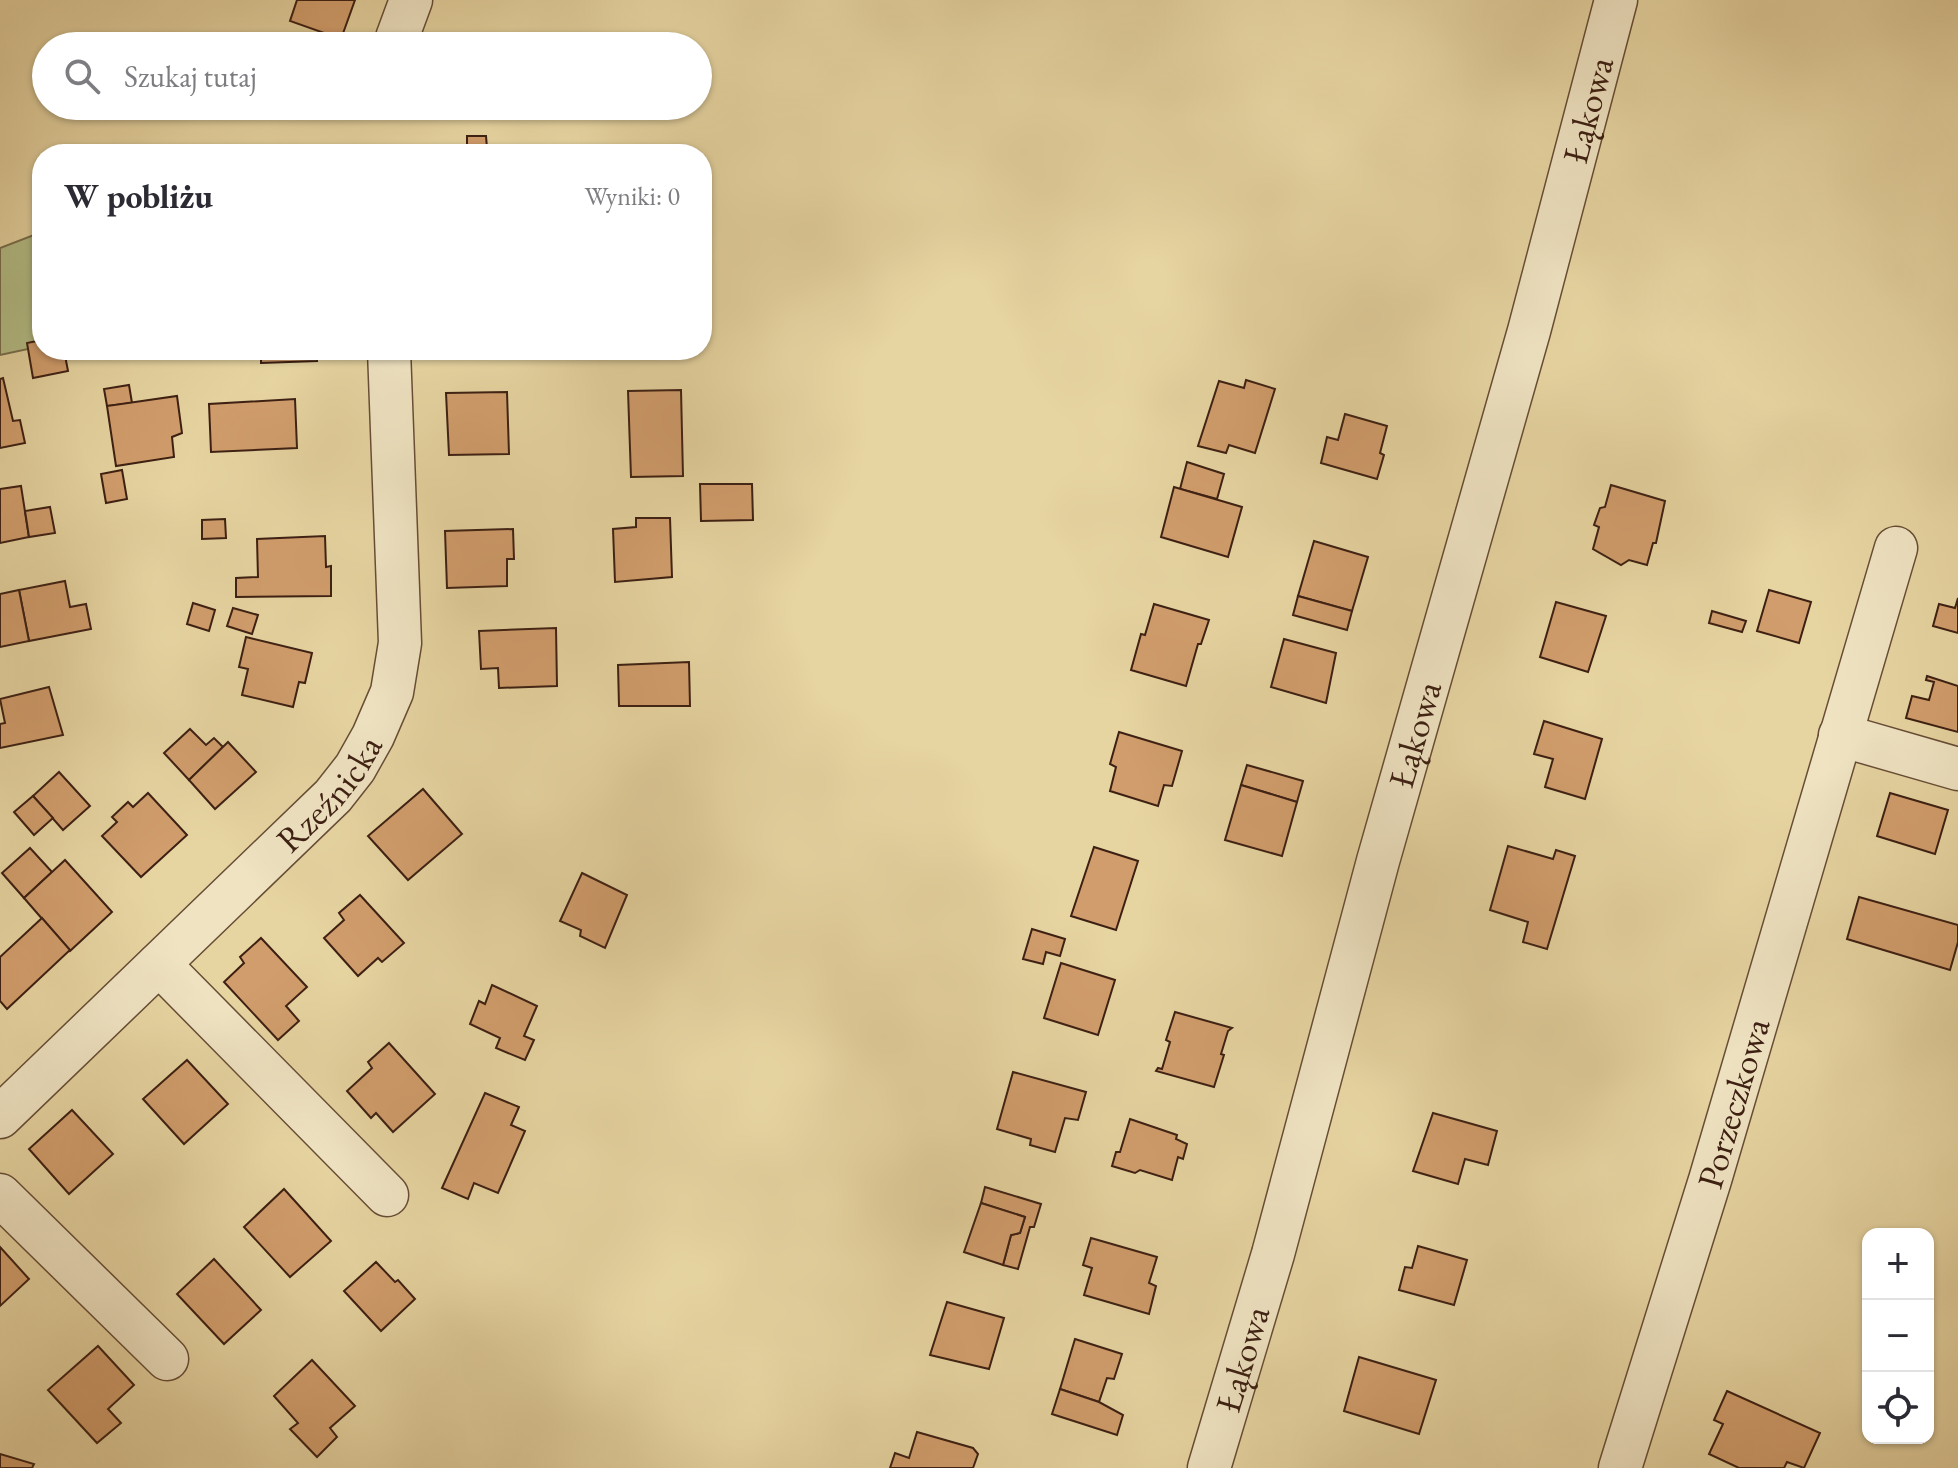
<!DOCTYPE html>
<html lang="pl">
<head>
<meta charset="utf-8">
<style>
  body { margin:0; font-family:"EB Garamond",serif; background:#f2f2f3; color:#2b2b33 }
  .controls { position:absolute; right:24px; bottom:24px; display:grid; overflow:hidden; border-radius:16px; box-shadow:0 2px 6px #0004 }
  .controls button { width:72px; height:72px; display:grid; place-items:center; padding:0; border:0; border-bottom:2px solid #e1e1e2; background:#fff; color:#2b2b33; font:40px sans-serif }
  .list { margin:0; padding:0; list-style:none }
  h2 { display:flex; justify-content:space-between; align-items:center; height:104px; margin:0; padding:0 32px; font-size:34px }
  h2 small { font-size:26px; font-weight:400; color:#7c7c81 }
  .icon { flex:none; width:44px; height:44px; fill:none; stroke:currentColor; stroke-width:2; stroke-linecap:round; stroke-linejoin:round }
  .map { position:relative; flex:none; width:1958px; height:1468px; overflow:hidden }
  .search { position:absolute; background:#fff; box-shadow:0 2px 6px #0004; left:32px; top:32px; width:680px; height:88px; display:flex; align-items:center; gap:20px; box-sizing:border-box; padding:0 28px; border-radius:44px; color:#7c7c81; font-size:30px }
  .panel { position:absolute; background:#fff; box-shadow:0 2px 6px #0004; left:32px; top:144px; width:680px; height:216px; border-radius:32px }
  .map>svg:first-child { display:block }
  .green { fill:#b3bd86; stroke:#786e4c; stroke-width:2 }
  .building { fill:#d19d6c; stroke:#3d2013; stroke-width:2 }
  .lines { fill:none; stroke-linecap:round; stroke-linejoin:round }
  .minor-casing { stroke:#674d36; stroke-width:45 }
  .minor { stroke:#efe3c2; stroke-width:42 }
  .labels { text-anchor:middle; stroke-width:7; stroke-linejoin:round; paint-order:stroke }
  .street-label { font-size:36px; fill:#3d2013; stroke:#efe3c2 }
</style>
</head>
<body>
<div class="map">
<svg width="1958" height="1468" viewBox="0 0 1958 1468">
  <rect width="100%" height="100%" fill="#e6d4a1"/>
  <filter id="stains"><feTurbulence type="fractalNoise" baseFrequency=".0025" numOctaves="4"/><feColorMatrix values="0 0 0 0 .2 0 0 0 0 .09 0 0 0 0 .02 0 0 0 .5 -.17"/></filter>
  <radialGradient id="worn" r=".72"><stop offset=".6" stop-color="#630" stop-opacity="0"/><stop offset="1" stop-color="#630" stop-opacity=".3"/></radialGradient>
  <!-- green -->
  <path class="green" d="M 39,233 L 42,241 L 42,346 L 0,355 L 0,248 Z"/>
  <!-- building -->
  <g class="building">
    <path d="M 297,0 L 355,0 L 341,39 L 290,21 Z"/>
    <path d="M 467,136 L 486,136 L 487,148 L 505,147 L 505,154 L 438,154 L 438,149 L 467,148 Z"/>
    <path d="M 42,340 L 42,350 L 64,350 L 68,371 L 33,378 L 27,343 Z"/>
    <path d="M 261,350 L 316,350 L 317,361 L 261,363 Z"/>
    <path d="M 609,350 L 658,350 L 658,353 L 609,354 Z"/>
    <path d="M 3,378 L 13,421 L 20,420 L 25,443 L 0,448 L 0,379 Z"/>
    <path d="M 1246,380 L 1275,389 L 1255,453 L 1229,445 L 1226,453 L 1198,446 L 1219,381 L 1244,388 Z"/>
    <path d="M 129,385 L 132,403 L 107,406 L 104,389 Z"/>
    <path d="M 681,390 L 683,476 L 631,477 L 628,391 Z"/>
    <path d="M 507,392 L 509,454 L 449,455 L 446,393 Z"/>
    <path d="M 177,396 L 182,433 L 172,437 L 174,457 L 116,466 L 107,406 Z"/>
    <path d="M 295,399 L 297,448 L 211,452 L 209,404 Z"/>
    <path d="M 1345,414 L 1387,426 L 1380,453 L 1384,455 L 1377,479 L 1321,463 L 1327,437 L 1338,440 Z"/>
    <path d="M 1187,462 L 1224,474 L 1217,499 L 1180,489 Z"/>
    <path d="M 122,470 L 127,499 L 106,503 L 101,474 Z"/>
    <path d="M 700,484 L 752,484 L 753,520 L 701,521 Z"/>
    <path d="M 1611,485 L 1665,501 L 1656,543 L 1653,543 L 1647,565 L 1629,560 L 1621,565 L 1593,549 L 1599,527 L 1594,525 L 1600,508 L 1605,507 Z"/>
    <path d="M 21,486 L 29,537 L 0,543 L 0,489 Z"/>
    <path d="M 1174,487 L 1242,507 L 1228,557 L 1161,537 Z"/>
    <path d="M 50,507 L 55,533 L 29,537 L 25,511 Z"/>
    <path d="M 636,518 L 670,518 L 672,577 L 615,582 L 613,529 L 636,527 Z"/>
    <path d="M 225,519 L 226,538 L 202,539 L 202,520 Z"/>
    <path d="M 513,529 L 514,559 L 507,559 L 507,586 L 447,588 L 445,531 Z"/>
    <path d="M 325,536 L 326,567 L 331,566 L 331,596 L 236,597 L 236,578 L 258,577 L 257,539 Z"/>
    <path d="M 1314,541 L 1368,557 L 1352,611 L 1298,596 Z"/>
    <path d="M 65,581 L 70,607 L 86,604 L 91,629 L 29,641 L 19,590 Z"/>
    <path d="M 19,590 L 29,641 L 0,647 L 0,594 Z"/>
    <path d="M 1769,590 L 1811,602 L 1799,643 L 1757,631 Z"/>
    <path d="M 1298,596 L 1352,611 L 1347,630 L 1293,615 Z"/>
    <path d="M 1958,598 L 1958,633 L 1933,626 L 1939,604 L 1955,608 Z"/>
    <path d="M 1556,602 L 1606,616 L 1588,672 L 1540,657 Z"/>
    <path d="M 193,603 L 215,610 L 209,631 L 187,624 Z"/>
    <path d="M 1154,604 L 1209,620 L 1201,644 L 1198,644 L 1186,686 L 1131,670 L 1141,634 L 1145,635 Z"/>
    <path d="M 233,608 L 258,615 L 252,634 L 227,626 Z"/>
    <path d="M 1712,611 L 1746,621 L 1742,632 L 1709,623 Z"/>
    <path d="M 556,628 L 557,686 L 499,688 L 498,668 L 481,669 L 479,631 Z"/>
    <path d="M 246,637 L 312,653 L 305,683 L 299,682 L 293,707 L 242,695 L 248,669 L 239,667 Z"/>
    <path d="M 1284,639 L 1336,653 L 1326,703 L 1271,687 Z"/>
    <path d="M 689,662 L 690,706 L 619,706 L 618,665 Z"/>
    <path d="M 1927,676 L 1958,686 L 1958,732 L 1906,718 L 1912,696 L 1929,700 L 1934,682 L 1926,680 Z"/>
    <path d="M 49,687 L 63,735 L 0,748 L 0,724 L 5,723 L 0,699 Z"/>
    <path d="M 1544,721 L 1602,739 L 1585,799 L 1545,787 L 1553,759 L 1534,754 Z"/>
    <path d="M 190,729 L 206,745 L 214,738 L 223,747 L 189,780 L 164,753 Z"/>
    <path d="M 1119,732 L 1182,751 L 1172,786 L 1164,785 L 1158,806 L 1110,791 L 1116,767 L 1110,764 Z"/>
    <path d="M 228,742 L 256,772 L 215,809 L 189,780 Z"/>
    <path d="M 1247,765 L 1303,781 L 1297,802 L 1241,785 Z"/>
    <path d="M 59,772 L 90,806 L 63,830 L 33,796 Z"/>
    <path d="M 1241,785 L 1297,802 L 1282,856 L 1225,840 Z"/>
    <path d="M 423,789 L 462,834 L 408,880 L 368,836 Z"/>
    <path d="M 148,793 L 187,835 L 141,877 L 102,836 L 117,822 L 112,817 L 128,802 L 133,807 Z"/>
    <path d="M 1890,793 L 1948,810 L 1935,854 L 1877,836 Z"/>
    <path d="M 33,796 L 53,818 L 34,835 L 14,812 Z"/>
    <path d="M 1508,846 L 1553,859 L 1556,850 L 1575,856 L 1547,949 L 1523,942 L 1528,922 L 1490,910 Z"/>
    <path d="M 1094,847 L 1138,861 L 1116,930 L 1071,916 Z"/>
    <path d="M 30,848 L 52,872 L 24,898 L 2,873 Z"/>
    <path d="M 65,860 L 112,912 L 70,951 L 24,898 Z"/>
    <path d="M 582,873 L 627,895 L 605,948 L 580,936 L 581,930 L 560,921 Z"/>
    <path d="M 360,895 L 404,943 L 382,962 L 378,958 L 358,976 L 324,938 L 344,920 L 339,913 Z"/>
    <path d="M 1859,897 L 1958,925 L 1958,942 L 1950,970 L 1847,939 Z"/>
    <path d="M 42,918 L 70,950 L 7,1009 L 0,1001 L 0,957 Z"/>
    <path d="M 1032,929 L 1065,939 L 1060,956 L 1046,952 L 1043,964 L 1023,959 Z"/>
    <path d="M 261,938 L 307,987 L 286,1006 L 299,1021 L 278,1040 L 224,982 L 244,963 L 240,957 Z"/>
    <path d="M 1061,963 L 1115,980 L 1098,1035 L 1044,1018 Z"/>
    <path d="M 492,985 L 537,1006 L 524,1036 L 534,1040 L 525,1060 L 496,1048 L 500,1038 L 470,1024 L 479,1001 L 485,1004 Z"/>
    <path d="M 1175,1012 L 1232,1028 L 1228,1031 L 1221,1054 L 1224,1055 L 1214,1087 L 1156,1071 L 1158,1068 L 1162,1069 L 1170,1042 L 1166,1040 Z"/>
    <path d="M 389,1043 L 435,1094 L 393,1132 L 376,1113 L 371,1118 L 347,1091 L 372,1068 L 368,1062 Z"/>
    <path d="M 187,1060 L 228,1104 L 184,1144 L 143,1099 Z"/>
    <path d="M 1013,1072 L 1086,1092 L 1078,1120 L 1065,1118 L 1055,1152 L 1030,1145 L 1031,1139 L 997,1129 Z"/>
    <path d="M 485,1093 L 519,1107 L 511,1125 L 525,1131 L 498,1193 L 474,1183 L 468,1199 L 442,1188 Z"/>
    <path d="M 72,1110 L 113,1154 L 69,1194 L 29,1149 Z"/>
    <path d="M 1433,1113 L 1497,1131 L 1488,1165 L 1465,1159 L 1458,1184 L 1413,1171 Z"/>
    <path d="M 1130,1119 L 1177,1135 L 1176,1139 L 1187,1144 L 1183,1159 L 1178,1157 L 1172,1180 L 1140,1170 L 1135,1173 L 1112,1166 L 1116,1152 L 1120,1152 Z"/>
    <path d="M 985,1187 L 1041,1204 L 1034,1227 L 1030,1227 L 1018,1269 L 1003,1265 L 1011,1235 L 1020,1233 L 1025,1217 L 981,1203 Z"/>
    <path d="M 284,1189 L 331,1241 L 290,1277 L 244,1227 Z"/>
    <path d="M 981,1203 L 1025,1217 L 1020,1233 L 1011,1235 L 1003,1265 L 964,1252 Z"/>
    <path d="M 1091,1238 L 1157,1257 L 1149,1283 L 1156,1286 L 1149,1314 L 1084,1295 L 1092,1268 L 1083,1265 Z"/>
    <path d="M 1418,1246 L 1467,1260 L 1454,1305 L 1399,1290 L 1405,1267 L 1412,1268 Z"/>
    <path d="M 0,1247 L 29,1279 L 0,1306 Z"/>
    <path d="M 214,1259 L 261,1310 L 224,1344 L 177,1294 Z"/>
    <path d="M 376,1262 L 395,1282 L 398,1280 L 415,1299 L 381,1331 L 344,1291 Z"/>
    <path d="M 947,1302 L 1004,1318 L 989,1369 L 930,1355 Z"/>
    <path d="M 1075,1339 L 1122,1354 L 1114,1379 L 1107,1378 L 1099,1402 L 1060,1389 Z"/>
    <path d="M 98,1346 L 134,1385 L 108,1409 L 121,1423 L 97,1443 L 48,1390 Z"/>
    <path d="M 1359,1357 L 1436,1380 L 1419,1434 L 1344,1411 Z"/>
    <path d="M 312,1360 L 355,1406 L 330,1428 L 337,1437 L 317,1457 L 290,1429 L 298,1423 L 274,1396 Z"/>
    <path d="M 1060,1389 L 1099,1402 L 1123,1415 L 1117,1435 L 1052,1414 Z"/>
    <path d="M 1727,1391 L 1820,1433 L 1804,1468 L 1787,1462 L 1784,1468 L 1739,1468 L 1709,1454 L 1723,1424 L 1714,1420 Z"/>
    <path d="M 917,1432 L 973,1448 L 978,1454 L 973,1468 L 890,1468 L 895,1453 L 909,1458 Z"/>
    <path d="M 0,1454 L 34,1464 L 32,1468 L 0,1468 Z"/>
  </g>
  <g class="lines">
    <!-- minor casing -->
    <g class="minor-casing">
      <g id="minor">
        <path d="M 397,38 L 411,0"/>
        <path d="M 1840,735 L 1958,769"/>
        <path d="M 159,964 L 387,1195"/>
        <path id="s1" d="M 0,1117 L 333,796 L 355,768 L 373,736 L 392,692 L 400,643 L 389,350"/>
        <path d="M 0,1195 L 167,1359"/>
        <path id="s2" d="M 1209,1468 L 1273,1254 L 1378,861 L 1529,331 L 1616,0"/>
        <path id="s3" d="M 1620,1468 L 1710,1180 L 1896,548"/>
      </g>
    </g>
    <!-- minor -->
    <use href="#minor" class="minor"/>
  </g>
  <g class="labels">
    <!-- street labels -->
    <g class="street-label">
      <text dy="13" stroke="none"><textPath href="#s2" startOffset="1410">Łąkowa</textPath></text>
      <text dy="13" stroke="none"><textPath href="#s2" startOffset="762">Łąkowa</textPath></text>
      <text dy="13" stroke="none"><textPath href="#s1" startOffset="462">Rzeźnicka</textPath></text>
      <text dy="13" stroke="none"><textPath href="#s3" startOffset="382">Porzeczkowa</textPath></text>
      <text dy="13" stroke="none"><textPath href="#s2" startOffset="114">Łąkowa</textPath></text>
    </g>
  </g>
  <rect width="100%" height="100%" filter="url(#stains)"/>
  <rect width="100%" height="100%" fill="url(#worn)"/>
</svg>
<div class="controls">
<button>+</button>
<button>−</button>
<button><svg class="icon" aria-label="locate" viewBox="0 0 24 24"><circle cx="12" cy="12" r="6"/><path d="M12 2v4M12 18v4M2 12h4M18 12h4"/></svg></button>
</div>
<div class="search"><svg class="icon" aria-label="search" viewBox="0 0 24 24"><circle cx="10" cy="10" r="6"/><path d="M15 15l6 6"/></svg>Szukaj tutaj</div>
<section class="panel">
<h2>W pobliżu<small>Wyniki: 0</small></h2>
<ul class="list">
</ul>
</section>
</div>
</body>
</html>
